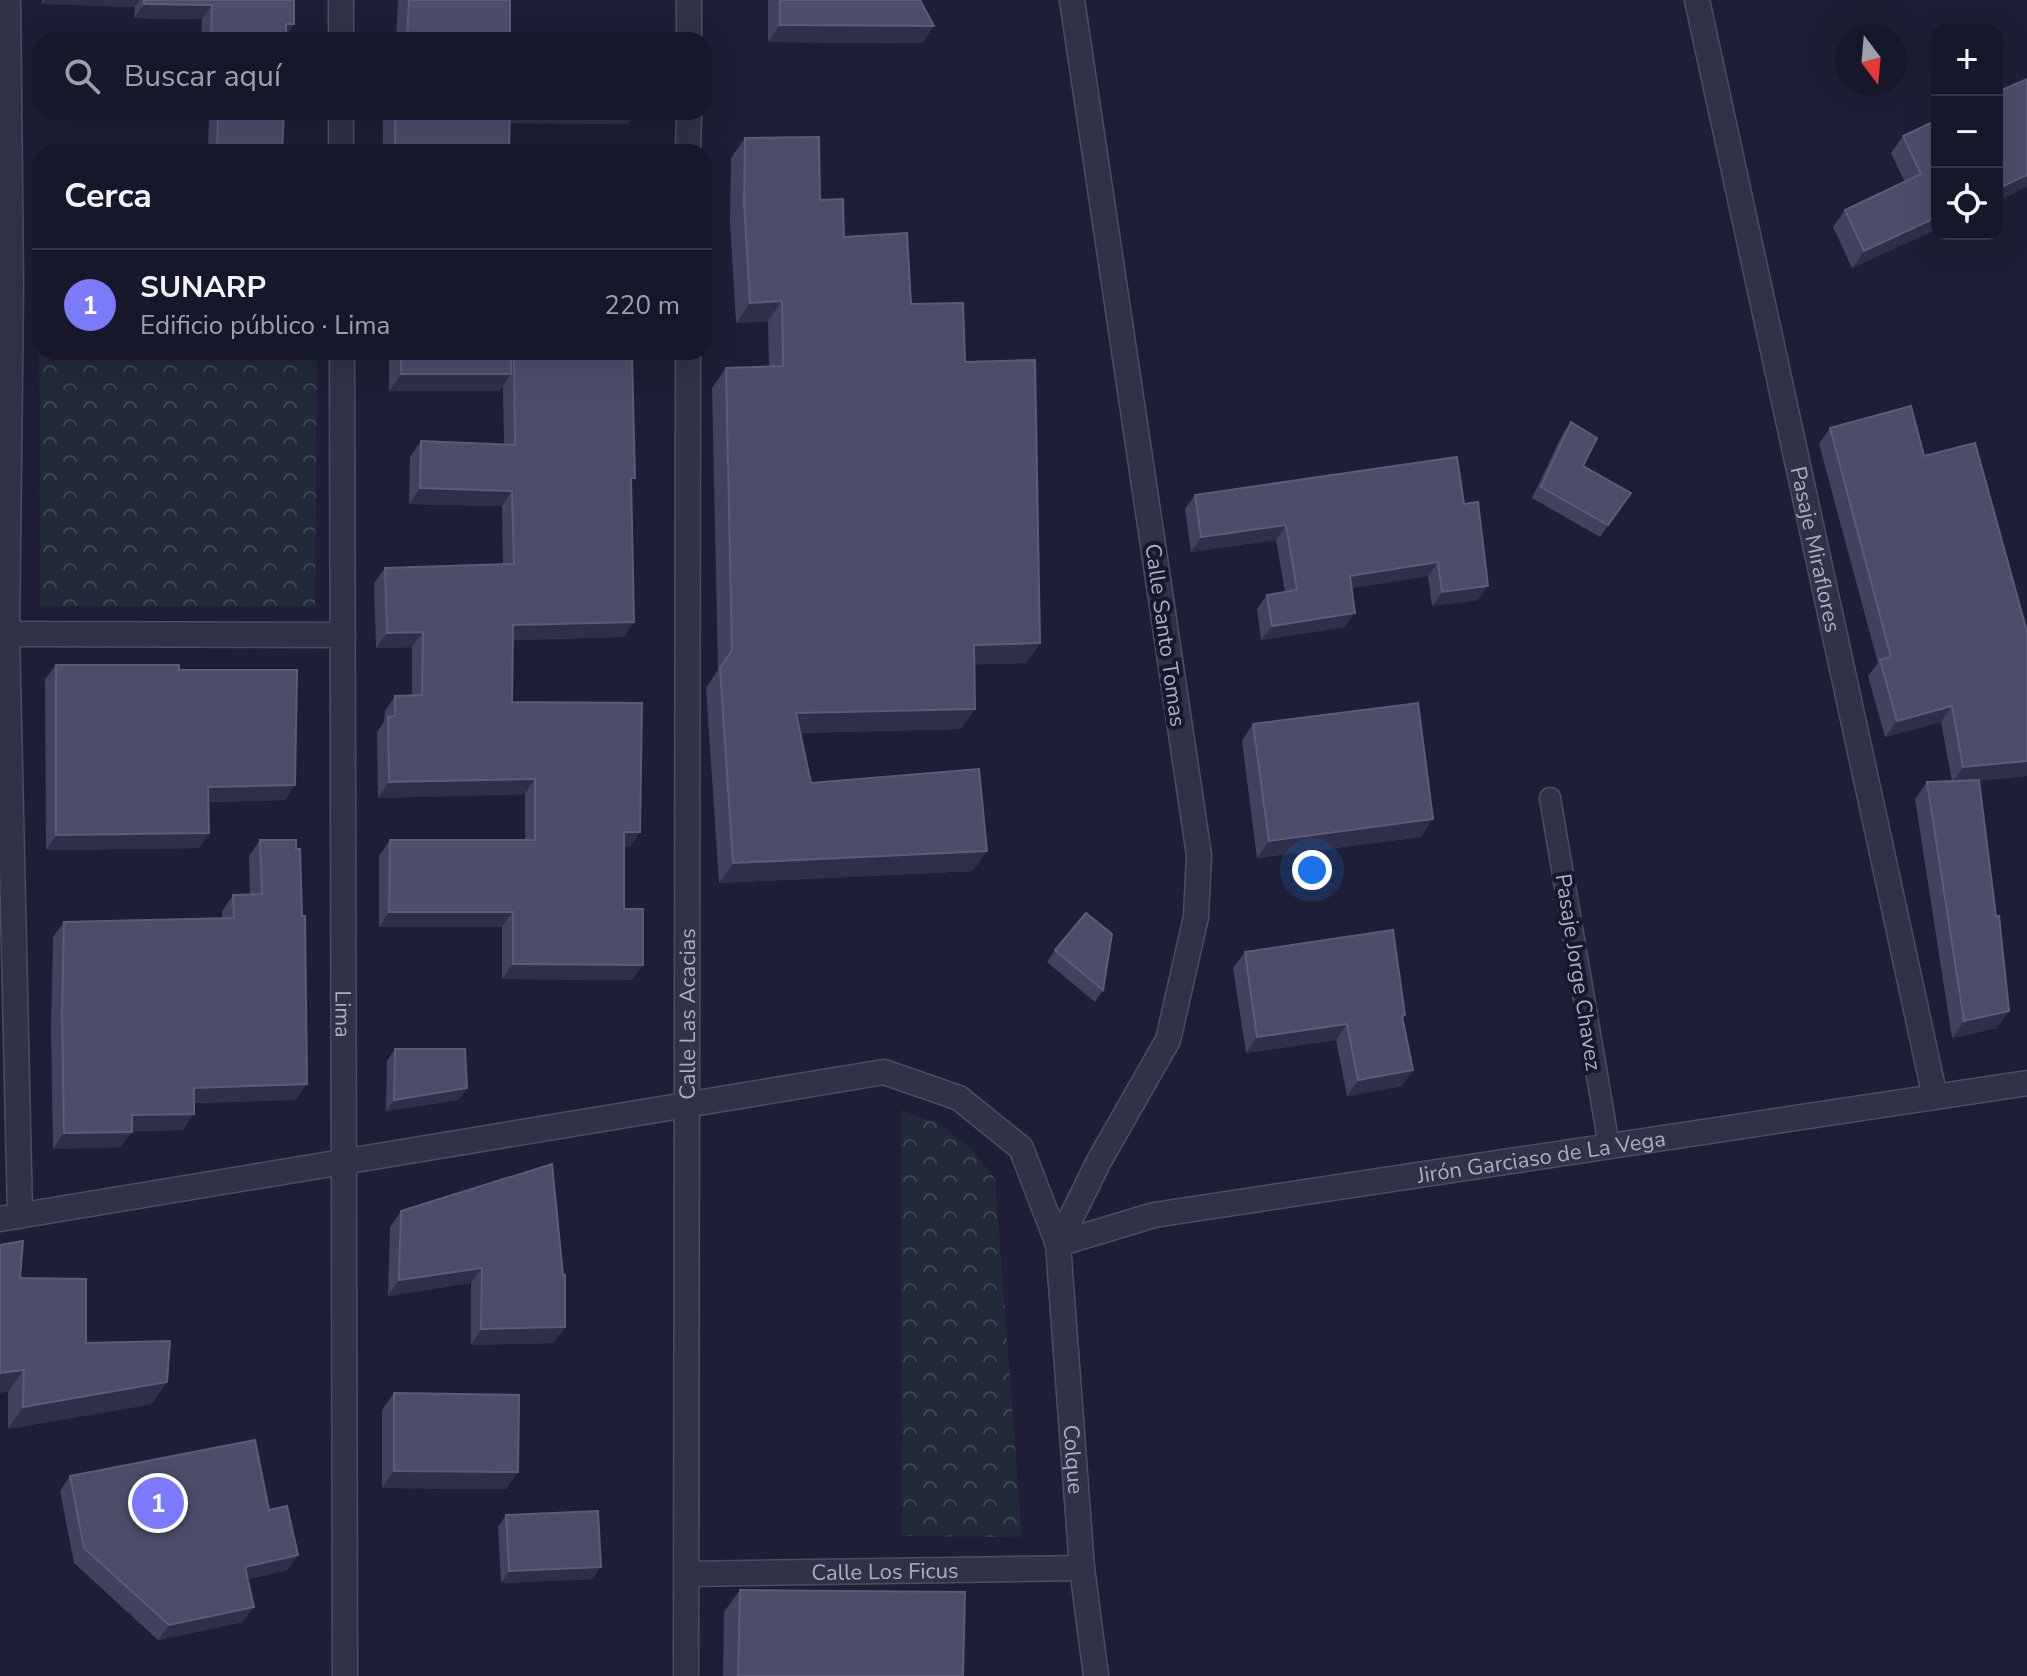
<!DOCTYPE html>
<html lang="es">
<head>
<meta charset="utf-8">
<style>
  body { margin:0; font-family:"Nunito Sans",sans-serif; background:#1f2030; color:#f1f3f6 }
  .controls { position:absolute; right:24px; top:24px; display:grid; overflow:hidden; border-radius:16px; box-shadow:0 8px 32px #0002 }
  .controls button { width:72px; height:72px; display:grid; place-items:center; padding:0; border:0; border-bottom:2px solid #353645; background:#161728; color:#f1f3f6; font:40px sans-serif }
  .compass { position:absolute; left:1835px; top:24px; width:72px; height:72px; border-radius:50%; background:#161728; box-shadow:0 8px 32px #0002; rotate:164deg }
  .you { position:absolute; left:1312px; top:870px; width:28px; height:28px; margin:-20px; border:6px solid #fff; border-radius:50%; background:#1a73e8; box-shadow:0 0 0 12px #1a73e833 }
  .badge { display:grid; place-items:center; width:52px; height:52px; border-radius:50%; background:#7a7afa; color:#fff; font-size:26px; font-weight:700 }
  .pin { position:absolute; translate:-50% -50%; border:4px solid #fff; box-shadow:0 2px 8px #0006 }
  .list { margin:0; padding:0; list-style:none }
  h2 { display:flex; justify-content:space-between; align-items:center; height:104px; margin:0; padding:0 32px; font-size:34px }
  h2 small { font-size:26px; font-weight:400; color:#9e9fa8 }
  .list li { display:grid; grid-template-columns:52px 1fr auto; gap:24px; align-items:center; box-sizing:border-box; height:112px; padding:0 32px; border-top:2px solid #353645 }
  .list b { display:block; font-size:30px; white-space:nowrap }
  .list p { margin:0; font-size:26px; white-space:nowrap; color:#9e9fa8 }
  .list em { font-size:26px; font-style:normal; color:#9e9fa8 }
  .icon { flex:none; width:44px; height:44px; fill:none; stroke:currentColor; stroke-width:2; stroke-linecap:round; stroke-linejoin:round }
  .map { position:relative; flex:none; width:2027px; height:1676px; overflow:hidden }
  .search { position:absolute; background:#161728; box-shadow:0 8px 32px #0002; left:32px; top:32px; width:680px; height:88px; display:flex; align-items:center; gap:20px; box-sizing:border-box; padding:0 28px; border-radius:24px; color:#9e9fa8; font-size:30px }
  .panel { position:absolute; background:#161728; box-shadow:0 8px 32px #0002; left:32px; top:144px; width:680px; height:216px; border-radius:24px }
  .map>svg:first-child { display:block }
  .park { fill:url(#park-crowns) }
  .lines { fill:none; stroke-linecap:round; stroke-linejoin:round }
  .lane-casing { stroke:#4c4d62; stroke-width:23 }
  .street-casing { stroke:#4c4d62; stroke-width:27 }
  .lane { stroke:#323246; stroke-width:20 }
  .street { stroke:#323246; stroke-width:24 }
  .wall { fill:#41425e }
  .shaded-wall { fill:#2e2f49 }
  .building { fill:#4c4d69; stroke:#5b5c77; stroke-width:2 }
  .labels { text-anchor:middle; stroke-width:8; stroke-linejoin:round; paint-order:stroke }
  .street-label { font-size:22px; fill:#ababc4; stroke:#17182b }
</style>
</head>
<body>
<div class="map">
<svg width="2027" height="1676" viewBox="0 0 2027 1676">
  <defs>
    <pattern id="park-crowns" width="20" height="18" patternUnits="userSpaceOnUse" patternTransform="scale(2)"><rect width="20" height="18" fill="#202b37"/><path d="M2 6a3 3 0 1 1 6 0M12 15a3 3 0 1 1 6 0" fill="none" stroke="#3e4752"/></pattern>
  </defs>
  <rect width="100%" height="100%" fill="#1e1f36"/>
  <!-- park -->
  <g class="park">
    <path d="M 39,285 L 40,352 L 317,352 L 315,607 L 40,606 Z"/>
    <path d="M 901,1110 L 939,1124 L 971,1148 L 995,1179 L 1022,1537 L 902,1536 Z"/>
  </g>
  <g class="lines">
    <!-- lane casing -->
    <g class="lane-casing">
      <path id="lane" d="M 1550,798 L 1609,1146"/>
    </g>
    <!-- street casing -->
    <g class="street-casing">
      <g id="street">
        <path d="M 8,0 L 11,285 L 7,634 L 20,1216"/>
        <path d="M 341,0 L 341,40"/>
        <path id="s1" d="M 1697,0 L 1935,1097"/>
        <path d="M 689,40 L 689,0"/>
        <path d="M 341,112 L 341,152"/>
        <path d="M 688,152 L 689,112"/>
        <path id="s2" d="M 342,352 L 345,1676"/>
        <path d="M 7,634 L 343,635"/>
        <path id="s3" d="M 0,1219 L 884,1072 L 959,1098 L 1021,1148 L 1058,1244 L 1082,1568 L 1096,1676"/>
        <path d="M 1058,1244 L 1099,1161 L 1168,1040 L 1196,917 L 1199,855 L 1072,0"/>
        <path id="s4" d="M 1058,1244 L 1154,1215 L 2027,1083"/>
        <path id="s5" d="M 687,1574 L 1082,1568"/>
        <path id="s6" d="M 686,1676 L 688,352"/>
      </g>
    </g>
    <!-- lane -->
    <use href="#lane" class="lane"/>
    <!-- street -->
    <use href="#street" class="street"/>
  </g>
  <!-- wall -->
  <g class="wall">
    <path d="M 42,0 L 294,0 L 294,24 L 286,36 L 286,40 L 201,40 L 202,19 L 134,18 L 135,7 L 42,4 Z"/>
    <path d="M 391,0 L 510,0 L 510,38 L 639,40 L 396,40 L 398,0 Z"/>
    <path d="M 768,0 L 920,0 L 934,26 L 922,43 L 768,42 Z"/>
    <path d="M 200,112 L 284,112 L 282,152 L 208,152 L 209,115 L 200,115 Z"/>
    <path d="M 383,112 L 635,112 L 627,124 L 510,123 L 509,152 L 383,152 Z"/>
    <path d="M 1937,120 L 1937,229 L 1852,268 L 1833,227 L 1845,210 L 1905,182 L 1891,153 L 1903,136 Z"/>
    <path d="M 745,138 L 820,200 L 844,237 L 911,304 L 965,362 L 1040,643 L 1026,663 L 974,664 L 961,729 L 800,733 L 811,783 L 973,871 L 719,883 L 706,688 L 718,670 L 712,388 L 726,368 L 769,367 L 768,321 L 736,323 L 730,221 L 731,158 Z"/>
    <path d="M 389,352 L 511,352 L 511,361 L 514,358 L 631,485 L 634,622 L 624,637 L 513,640 L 512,702 L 640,832 L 630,847 L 624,847 L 624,909 L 643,965 L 632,980 L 502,979 L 502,927 L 379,927 L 379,856 L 390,840 L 525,840 L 525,794 L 378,798 L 377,732 L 384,722 L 385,711 L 395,696 L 412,695 L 412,647 L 376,648 L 374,583 L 385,568 L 503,565 L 502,506 L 409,504 L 410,457 L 421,441 L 504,444 L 503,386 L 499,391 L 389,391 Z"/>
    <path d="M 1571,422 L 1583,466 L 1631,493 L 1600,537 L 1532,498 L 1563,433 Z"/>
    <path d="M 1830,428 L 1924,456 L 2026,628 L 2027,628 L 2027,776 L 1976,781 L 1997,1028 L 1952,1038 L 1915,799 L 1927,782 L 1952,781 L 1941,722 L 1885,737 L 1868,676 L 1878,663 L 1819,444 Z"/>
    <path d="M 1457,457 L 1478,600 L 1432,606 L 1428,576 L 1352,588 L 1355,613 L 1345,627 L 1261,640 L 1257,609 L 1267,595 L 1285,592 L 1276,540 L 1191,552 L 1185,509 L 1195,495 Z"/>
    <path d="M 56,665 L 179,670 L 285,800 L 209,802 L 199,848 L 46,850 L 45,679 Z"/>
    <path d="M 1253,724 L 1421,837 L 1257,858 L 1242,741 Z"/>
    <path d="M 260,840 L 307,1084 L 295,1100 L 194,1103 L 183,1130 L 132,1131 L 121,1147 L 53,1149 L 51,1029 L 53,937 L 64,922 L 222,918 L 222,911 L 233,895 L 250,894 L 249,856 Z"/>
    <path d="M 1055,950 L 1103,990 L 1095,1002 L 1047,962 Z"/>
    <path d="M 1245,952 L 1403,1019 L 1413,1070 L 1402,1086 L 1347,1096 L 1336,1040 L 1246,1053 L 1233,968 Z"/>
    <path d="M 395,1049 L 467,1088 L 458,1100 L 386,1111 L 387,1061 Z"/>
    <path d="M 552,1164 L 554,1343 L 471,1345 L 471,1283 L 388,1296 L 390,1227 L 401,1211 Z"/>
    <path d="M 20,1278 L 86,1343 L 152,1404 L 8,1429 L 8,1392 Z"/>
    <path d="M 394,1393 L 518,1472 L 506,1489 L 382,1488 L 382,1410 Z"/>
    <path d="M 70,1476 L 269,1510 L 288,1570 L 248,1579 L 243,1622 L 158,1640 L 74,1563 L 60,1491 Z"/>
    <path d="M 506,1515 L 592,1579 L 501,1583 L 498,1527 Z"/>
    <path d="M 740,1590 L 963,1676 L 723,1676 L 724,1612 Z"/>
  </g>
  <!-- shaded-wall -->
  <g class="shaded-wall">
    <path d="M 45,0 L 140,0 L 135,7 L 42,4 Z"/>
    <path d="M 144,4 L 212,5 L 202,19 L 134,18 Z"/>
    <path d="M 286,24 L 294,24 L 285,38 Z"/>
    <path d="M 780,25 L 934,26 L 922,43 L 768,42 Z"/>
    <path d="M 201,112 L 211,112 L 209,115 L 200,115 Z"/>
    <path d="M 506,112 L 635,112 L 627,124 L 498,123 Z"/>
    <path d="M 2027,175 L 2027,187 L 1997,201 L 1997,189 Z"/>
    <path d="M 1937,217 L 1937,229 L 1852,268 L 1864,251 Z"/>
    <path d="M 782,301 L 768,321 L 736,323 L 750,303 Z"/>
    <path d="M 401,374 L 511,374 L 499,391 L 389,391 Z"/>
    <path d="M 420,488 L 512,491 L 502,506 L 409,504 Z"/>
    <path d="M 1286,525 L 1276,540 L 1191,552 L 1201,537 Z"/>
    <path d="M 1438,562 L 1428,576 L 1340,590 L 1350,576 Z"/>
    <path d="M 1488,586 L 1478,600 L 1432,606 L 1442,592 Z"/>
    <path d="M 1355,613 L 1345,627 L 1261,640 L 1272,626 Z"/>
    <path d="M 634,622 L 624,637 L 502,640 L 513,625 Z"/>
    <path d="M 423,632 L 412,647 L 376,648 L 387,633 Z"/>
    <path d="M 1040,643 L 1026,663 L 960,665 L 974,645 Z"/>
    <path d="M 1952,706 L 1941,722 L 1885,737 L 1897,721 Z"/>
    <path d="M 975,709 L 961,729 L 782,733 L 796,713 Z"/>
    <path d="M 2027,761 L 2027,776 L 1952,783 L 1963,767 Z"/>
    <path d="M 535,779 L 525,794 L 378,798 L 389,782 Z"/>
    <path d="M 295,785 L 285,800 L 198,802 L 208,787 Z"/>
    <path d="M 1433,819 L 1421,837 L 1257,858 L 1269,841 Z"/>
    <path d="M 624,832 L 640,832 L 630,847 L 614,847 Z"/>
    <path d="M 209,833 L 199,848 L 46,850 L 56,835 Z"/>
    <path d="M 987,851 L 973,871 L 719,883 L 733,863 Z"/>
    <path d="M 389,912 L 513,912 L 502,927 L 379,927 Z"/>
    <path d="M 513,964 L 643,965 L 632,980 L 502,979 Z"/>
    <path d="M 2009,1011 L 1997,1028 L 1952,1038 L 1964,1021 Z"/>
    <path d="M 1347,1024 L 1336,1040 L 1246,1053 L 1257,1037 Z"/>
    <path d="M 1413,1070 L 1402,1086 L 1347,1096 L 1358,1080 Z"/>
    <path d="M 307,1084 L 295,1100 L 183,1103 L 194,1088 Z"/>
    <path d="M 467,1088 L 458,1100 L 386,1111 L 394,1100 Z"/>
    <path d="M 194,1114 L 183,1130 L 121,1131 L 132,1115 Z"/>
    <path d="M 132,1132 L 121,1147 L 53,1149 L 64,1133 Z"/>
    <path d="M 482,1268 L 471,1283 L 388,1296 L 399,1280 Z"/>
    <path d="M 565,1327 L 554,1343 L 471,1345 L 481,1329 Z"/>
    <path d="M 24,1370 L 8,1392 L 0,1393 L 0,1373 Z"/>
    <path d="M 167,1382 L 152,1404 L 8,1429 L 23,1407 Z"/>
    <path d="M 394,1471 L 518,1472 L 506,1489 L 382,1488 Z"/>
    <path d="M 298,1555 L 288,1570 L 235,1582 L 245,1567 Z"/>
    <path d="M 601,1567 L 592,1579 L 501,1583 L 509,1571 Z"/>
    <path d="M 254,1607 L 243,1622 L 158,1640 L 169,1625 Z"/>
  </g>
  <!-- building -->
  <g class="building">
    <path d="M 144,0 L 294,0 L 294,24 L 286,24 L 286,40 L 211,40 L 212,5 L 144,4 Z"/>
    <path d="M 409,0 L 510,0 L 510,38 L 639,39 L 639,40 L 407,40 Z"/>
    <path d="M 780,0 L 920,0 L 934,26 L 780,25 Z"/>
    <path d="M 2027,79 L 2027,175 L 1997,189 L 1997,92 Z"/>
    <path d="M 218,112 L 284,112 L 282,152 L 217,152 Z"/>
    <path d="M 395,112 L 510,112 L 509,152 L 395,152 Z"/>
    <path d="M 1937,120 L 1937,217 L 1864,251 L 1845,210 L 1921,174 L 1903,136 Z"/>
    <path d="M 819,137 L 820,200 L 843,199 L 844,237 L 907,233 L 911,304 L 963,303 L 965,362 L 1035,360 L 1040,643 L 974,645 L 975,709 L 796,713 L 811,783 L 979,769 L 987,851 L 733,863 L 720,668 L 732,650 L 726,368 L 783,366 L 782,301 L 750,303 L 744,201 L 745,138 Z"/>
    <rect x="401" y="352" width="110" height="22"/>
    <path d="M 632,355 L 635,478 L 631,478 L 634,622 L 513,625 L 512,702 L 642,703 L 640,832 L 624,832 L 624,909 L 643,909 L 643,965 L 513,964 L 513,912 L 389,912 L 390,840 L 535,840 L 535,779 L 389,782 L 388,717 L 395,716 L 395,696 L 422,695 L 423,632 L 387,633 L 385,568 L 514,564 L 512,491 L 420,488 L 421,441 L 515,445 L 514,358 Z"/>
    <path d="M 1911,406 L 1924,456 L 1975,443 L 2026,628 L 2027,628 L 2027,761 L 1963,767 L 1952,706 L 1897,721 L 1880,660 L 1891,657 L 1830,428 Z"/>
    <path d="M 1571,422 L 1597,438 L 1583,466 L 1631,493 L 1608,525 L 1541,487 Z"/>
    <path d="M 1457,457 L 1464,504 L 1478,502 L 1488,586 L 1442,592 L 1438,562 L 1350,576 L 1355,613 L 1272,626 L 1267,595 L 1297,590 L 1286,525 L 1201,537 L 1195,495 Z"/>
    <path d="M 56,665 L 179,665 L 179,670 L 297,670 L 295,785 L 208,787 L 209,833 L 56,835 Z"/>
    <path d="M 1418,703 L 1433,819 L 1269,841 L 1253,724 Z"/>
    <path d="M 1979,780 L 1996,916 L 1999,916 L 2009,1011 L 1964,1021 L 1927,782 Z"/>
    <path d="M 260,840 L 296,840 L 296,849 L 300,849 L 302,916 L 305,916 L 307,1084 L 194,1088 L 194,1114 L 132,1115 L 132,1132 L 64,1133 L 62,1014 L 64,922 L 234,918 L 233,895 L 262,894 Z"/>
    <path d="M 1086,913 L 1112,934 L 1103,990 L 1055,950 Z"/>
    <path d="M 1393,930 L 1405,1015 L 1402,1016 L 1413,1070 L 1358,1080 L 1347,1024 L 1257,1037 L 1245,952 Z"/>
    <path d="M 395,1049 L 465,1049 L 467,1088 L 394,1100 Z"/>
    <path d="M 552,1164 L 563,1275 L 565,1275 L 565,1327 L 481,1329 L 482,1268 L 399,1280 L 401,1211 Z"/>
    <path d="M 23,1241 L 20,1278 L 86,1279 L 86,1343 L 170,1341 L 167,1382 L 23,1407 L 24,1370 L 0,1373 L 0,1245 Z"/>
    <path d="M 394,1393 L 519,1395 L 518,1472 L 394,1471 Z"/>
    <path d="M 255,1440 L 269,1510 L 287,1506 L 298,1555 L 245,1567 L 254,1607 L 169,1625 L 84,1548 L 70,1476 Z"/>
    <path d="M 598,1511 L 601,1567 L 509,1571 L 506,1515 Z"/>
    <path d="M 740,1590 L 965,1592 L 963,1676 L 738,1676 Z"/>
  </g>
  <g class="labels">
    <!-- street labels -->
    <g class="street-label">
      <text dy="8" stroke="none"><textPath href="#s1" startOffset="562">Pasaje Miraflores</textPath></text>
      <text transform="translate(1166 635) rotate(82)" y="8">Calle Santo Tomas</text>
      <text transform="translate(1579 972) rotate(81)" y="8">Pasaje Jorge Chavez</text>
      <text dy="8" stroke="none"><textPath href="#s2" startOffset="662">Lima</textPath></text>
      <text dy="8" stroke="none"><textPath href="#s6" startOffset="662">Calle Las Acacias</textPath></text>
      <text dy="8" stroke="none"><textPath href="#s4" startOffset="492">Jirón Garciaso de La Vega</textPath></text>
      <text dy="8" stroke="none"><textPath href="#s3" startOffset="1374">Colque</textPath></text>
      <text dy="8" stroke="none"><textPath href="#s5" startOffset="198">Calle Los Ficus</textPath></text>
    </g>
  </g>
</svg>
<div class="controls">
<button>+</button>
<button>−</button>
<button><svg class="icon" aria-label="locate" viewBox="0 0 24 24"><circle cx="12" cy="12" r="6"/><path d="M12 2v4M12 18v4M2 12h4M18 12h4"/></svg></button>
</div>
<svg class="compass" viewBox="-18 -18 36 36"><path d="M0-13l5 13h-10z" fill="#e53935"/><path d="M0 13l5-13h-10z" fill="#9e9fa8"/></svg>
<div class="you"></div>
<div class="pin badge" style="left:158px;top:1503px">1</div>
<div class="search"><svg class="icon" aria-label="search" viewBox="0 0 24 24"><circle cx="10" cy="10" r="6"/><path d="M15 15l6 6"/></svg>Buscar aquí</div>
<section class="panel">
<h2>Cerca<small></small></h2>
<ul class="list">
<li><span class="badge">1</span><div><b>SUNARP</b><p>Edificio público · Lima</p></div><em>220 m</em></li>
</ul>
</section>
</div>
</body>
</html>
